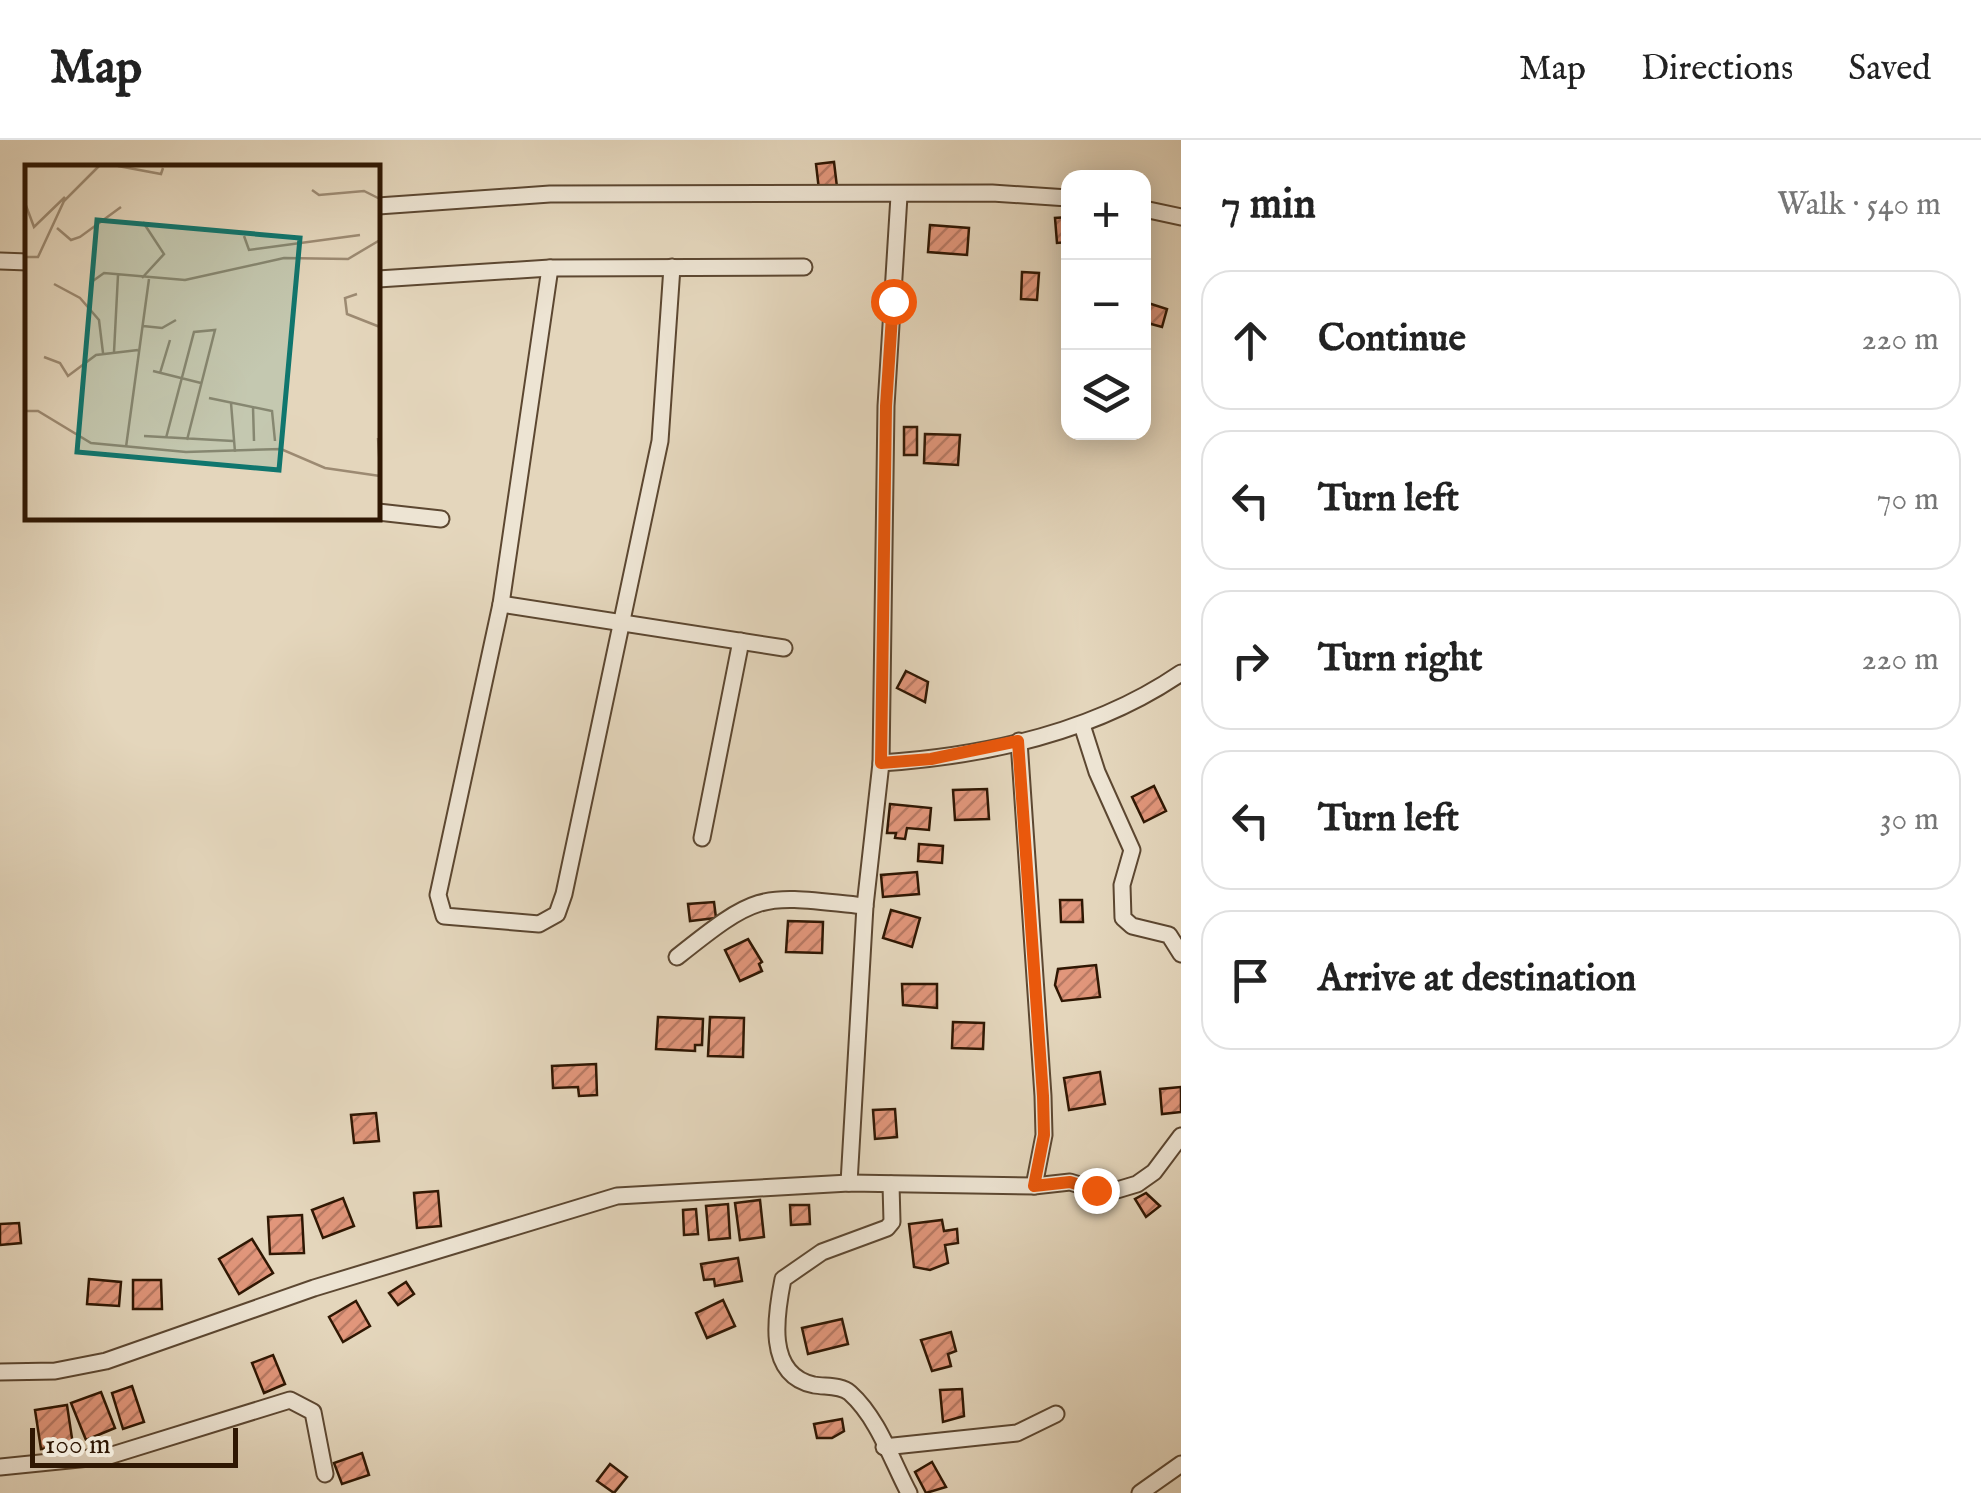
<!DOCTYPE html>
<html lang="en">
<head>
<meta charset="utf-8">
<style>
  body { margin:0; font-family:"IM FELL English",serif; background:#f6f6f6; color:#222 }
  .controls { position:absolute; right:30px; top:30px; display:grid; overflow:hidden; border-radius:20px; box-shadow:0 5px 25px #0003 }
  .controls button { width:90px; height:90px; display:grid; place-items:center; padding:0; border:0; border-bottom:2px solid #e0e0e0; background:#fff; color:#222; font:50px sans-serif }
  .scale { position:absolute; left:30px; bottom:25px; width:208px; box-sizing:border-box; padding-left:10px; border:5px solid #2f1703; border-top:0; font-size:28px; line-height:35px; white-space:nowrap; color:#2f1703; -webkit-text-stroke:8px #ede4d3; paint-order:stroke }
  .stop { position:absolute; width:30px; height:30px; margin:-22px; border:8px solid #ea580c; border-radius:50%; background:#fff }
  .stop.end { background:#ea580c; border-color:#fff; box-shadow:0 2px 10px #0008 }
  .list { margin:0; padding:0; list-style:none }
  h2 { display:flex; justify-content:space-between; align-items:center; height:130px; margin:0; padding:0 40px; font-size:42px }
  h2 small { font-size:32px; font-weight:400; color:#767676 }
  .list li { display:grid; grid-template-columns:65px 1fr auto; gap:30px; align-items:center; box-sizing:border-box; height:140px; margin:0 20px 20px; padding:0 20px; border:2px solid #e0e0e0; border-radius:30px }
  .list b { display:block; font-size:38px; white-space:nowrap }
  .list em { font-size:32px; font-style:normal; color:#767676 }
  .icon { flex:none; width:55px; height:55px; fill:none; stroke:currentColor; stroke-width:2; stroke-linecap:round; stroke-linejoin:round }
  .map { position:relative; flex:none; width:1181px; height:1353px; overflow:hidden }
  header { display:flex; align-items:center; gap:60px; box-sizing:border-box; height:140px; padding:0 50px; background:#fff; border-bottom:2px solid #e0e0e0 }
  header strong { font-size:48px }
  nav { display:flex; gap:55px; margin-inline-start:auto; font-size:35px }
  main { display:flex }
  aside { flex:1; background:#fff }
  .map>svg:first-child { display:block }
  .building { fill:url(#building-hatch); stroke:#2f1703; stroke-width:2.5 }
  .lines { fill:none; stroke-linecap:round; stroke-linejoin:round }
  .minor-casing { stroke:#5c4731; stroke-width:19 }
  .minor { stroke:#ede4d3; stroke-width:15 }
  .route { stroke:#ea580c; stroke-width:12 }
  .inset-road { fill:none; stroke:#9c8a72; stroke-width:2.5 }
  .view { fill:#0f766e; fill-opacity:0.15; stroke:#0f766e; stroke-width:5 }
  .inset-edge { fill:none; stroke:#2f1703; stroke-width:5 }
</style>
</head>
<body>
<header>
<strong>Map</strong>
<nav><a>Map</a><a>Directions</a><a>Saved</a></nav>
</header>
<main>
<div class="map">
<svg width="1181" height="1353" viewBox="0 0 1181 1353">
  <defs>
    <pattern id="building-hatch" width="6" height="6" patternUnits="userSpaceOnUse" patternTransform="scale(2.5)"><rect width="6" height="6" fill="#e1967b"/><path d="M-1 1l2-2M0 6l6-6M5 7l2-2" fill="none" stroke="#b77963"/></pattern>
  </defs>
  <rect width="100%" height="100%" fill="#e4d6bc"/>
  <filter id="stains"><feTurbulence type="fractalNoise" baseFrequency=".002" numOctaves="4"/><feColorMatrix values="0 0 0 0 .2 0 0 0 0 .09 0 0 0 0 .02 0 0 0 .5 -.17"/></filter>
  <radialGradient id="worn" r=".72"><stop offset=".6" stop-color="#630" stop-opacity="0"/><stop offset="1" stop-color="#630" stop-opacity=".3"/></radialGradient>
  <!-- building -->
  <g class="building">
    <path d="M 834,22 L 837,47 L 819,50 L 816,24 Z"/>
    <path d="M 1068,77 L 1068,102 L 1057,103 L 1055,78 Z"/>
    <path d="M 930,85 L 969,88 L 967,115 L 928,112 Z"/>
    <path d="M 1022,132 L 1039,133 L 1037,160 L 1021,159 Z"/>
    <path d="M 1148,163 L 1167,169 L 1162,187 L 1144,182 Z"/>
    <rect x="904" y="287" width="13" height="28"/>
    <path d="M 925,294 L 960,295 L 958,325 L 924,323 Z"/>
    <path d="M 906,531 L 928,542 L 925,562 L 897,548 Z"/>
    <path d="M 1154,646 L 1166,671 L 1144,682 L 1132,657 Z"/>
    <path d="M 987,649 L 989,679 L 955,680 L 953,650 Z"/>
    <path d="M 890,664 L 931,668 L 929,690 L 907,688 L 905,699 L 895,698 L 896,693 L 887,693 Z"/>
    <path d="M 919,704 L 943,706 L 942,723 L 918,721 Z"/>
    <path d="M 917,732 L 919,754 L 883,757 L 881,735 Z"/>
    <path d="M 1060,760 L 1082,760 L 1083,782 L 1061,782 Z"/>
    <path d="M 714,762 L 716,778 L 690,781 L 688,764 Z"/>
    <path d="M 891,770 L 920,778 L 912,807 L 883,798 Z"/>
    <path d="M 788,781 L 823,782 L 822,813 L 786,812 Z"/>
    <path d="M 748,799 L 762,822 L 759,824 L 762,831 L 740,841 L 725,810 Z"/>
    <path d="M 1096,825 L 1100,857 L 1062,861 L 1055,845 L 1058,829 Z"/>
    <path d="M 902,844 L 937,844 L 937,868 L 903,865 Z"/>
    <path d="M 658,877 L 703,879 L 702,905 L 695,905 L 695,911 L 656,909 Z"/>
    <path d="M 710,877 L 744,878 L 743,917 L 708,916 Z"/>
    <path d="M 953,882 L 984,883 L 983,909 L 952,908 Z"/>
    <path d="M 596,924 L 597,955 L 579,956 L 578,947 L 553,948 L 552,926 Z"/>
    <path d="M 1100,932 L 1105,964 L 1069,970 L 1064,938 Z"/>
    <path d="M 1181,947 L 1181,972 L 1162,974 L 1160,949 Z"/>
    <path d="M 895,969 L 897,997 L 875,999 L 873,970 Z"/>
    <path d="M 376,973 L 379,1001 L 354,1003 L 351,975 Z"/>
    <path d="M 438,1051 L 441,1086 L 417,1088 L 414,1053 Z"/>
    <path d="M 1146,1053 L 1160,1066 L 1146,1077 L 1135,1059 Z"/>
    <path d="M 343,1058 L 354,1086 L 323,1098 L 312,1070 Z"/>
    <path d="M 760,1060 L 764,1097 L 740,1100 L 735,1063 Z"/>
    <path d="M 728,1064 L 730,1098 L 709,1100 L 706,1066 Z"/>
    <path d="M 790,1065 L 809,1065 L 810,1084 L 791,1085 Z"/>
    <path d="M 696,1069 L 698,1094 L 684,1095 L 683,1070 Z"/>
    <path d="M 302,1075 L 304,1113 L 270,1114 L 268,1077 Z"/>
    <path d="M 942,1080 L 944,1091 L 957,1089 L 958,1103 L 945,1105 L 948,1123 L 930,1130 L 914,1127 L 909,1084 Z"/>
    <path d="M 19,1083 L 21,1103 L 0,1105 L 0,1084 Z"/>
    <path d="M 252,1099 L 273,1133 L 239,1154 L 219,1119 Z"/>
    <path d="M 738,1118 L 742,1141 L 715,1146 L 714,1139 L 704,1140 L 701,1124 Z"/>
    <path d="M 89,1139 L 121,1142 L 119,1166 L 87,1164 Z"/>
    <path d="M 133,1140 L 161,1140 L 162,1169 L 133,1169 Z"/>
    <path d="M 406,1142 L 414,1154 L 398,1165 L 389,1153 Z"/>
    <path d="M 723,1160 L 735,1186 L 707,1198 L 696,1173 Z"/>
    <path d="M 356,1161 L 370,1186 L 343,1202 L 329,1177 Z"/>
    <path d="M 842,1179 L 848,1204 L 808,1214 L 802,1188 Z"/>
    <path d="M 951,1192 L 956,1211 L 948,1214 L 951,1226 L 932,1231 L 921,1200 Z"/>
    <path d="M 273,1215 L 285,1244 L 264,1253 L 252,1223 Z"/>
    <path d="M 132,1246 L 144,1282 L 123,1289 L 112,1253 Z"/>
    <path d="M 962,1249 L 964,1276 L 943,1282 L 940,1250 Z"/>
    <path d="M 101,1252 L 115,1288 L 86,1300 L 71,1263 Z"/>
    <path d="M 67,1265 L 73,1305 L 41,1309 L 35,1270 Z"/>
    <path d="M 842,1279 L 844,1291 L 832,1298 L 817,1298 L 814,1284 Z"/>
    <path d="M 362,1313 L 369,1335 L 342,1344 L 334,1323 Z"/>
    <path d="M 932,1322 L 946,1347 L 926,1353 L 915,1332 Z"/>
    <path d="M 610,1324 L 627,1337 L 614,1353 L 597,1341 Z"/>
  </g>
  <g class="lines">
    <!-- minor casing -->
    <g class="minor-casing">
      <g id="minor">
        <path d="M 378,66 L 550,54 L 992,53 L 1068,58"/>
        <path d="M 1144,69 L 1181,77"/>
        <path d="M 0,121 L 28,122"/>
        <path d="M 550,128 L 501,464 L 438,755 L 444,776 L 539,784 L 557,774 L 564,754 L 660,301 L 672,127"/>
        <path d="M 378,139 L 550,128 L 804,127"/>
        <path d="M 378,372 L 441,379"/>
        <path d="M 501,464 L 784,508"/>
        <path d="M 1082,585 L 1097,632 L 1132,710 L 1122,745 L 1123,778 L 1132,786 L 1169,795 L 1181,814"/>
        <path d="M 1019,601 L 1043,956 L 1044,995 L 1034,1046"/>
        <path d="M 881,623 C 985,616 1095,592 1181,533"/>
        <path d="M 702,698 L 741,501"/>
        <path d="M 677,817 C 761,750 760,755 865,766"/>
        <path d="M 849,1043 L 865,766 L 881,623 L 886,266 L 899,56"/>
        <path d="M 891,1044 L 892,1082 L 887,1088 L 822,1112 L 783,1139 C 776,1174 765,1235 814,1245 C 826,1247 841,1245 850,1253 C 878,1278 892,1321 909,1353"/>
        <path d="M 0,1232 L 55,1231 L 106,1221 L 314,1148 L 617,1056 L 849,1043 L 1034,1046 L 1070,1042 L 1096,1050 L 1117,1050 L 1137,1044 L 1154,1032 L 1181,996"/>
        <path d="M 884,1307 L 1017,1293 L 1056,1274"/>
        <path d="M 0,1327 L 109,1316 L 290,1260 L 313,1272 L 325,1334"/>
        <path d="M 1140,1353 L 1181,1324"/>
      </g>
    </g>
    <!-- minor -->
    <use href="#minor" class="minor"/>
  </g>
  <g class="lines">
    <!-- route -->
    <path class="route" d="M 893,161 L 886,266 L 881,623 L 931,619 L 1018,601 L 1043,956 L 1044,995 L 1034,1046 L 1070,1042 L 1096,1050"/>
  </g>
  <!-- overview -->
  <g transform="translate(25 25)">
    <rect width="355" height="355" fill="#e4d6bc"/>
    <path class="inset-road" d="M 93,1 L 136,9 L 138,3M 287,25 L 294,30 L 339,26 L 355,34M 0,38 L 9,62 L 40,32M 32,63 L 46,75 L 55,72 L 96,42M 219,71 L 224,85 L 335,70M 0,92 L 13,92 L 39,36 L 74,1M 117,113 L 139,89 L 118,57M 65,118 L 79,108 L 160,115 L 259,93 L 323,94 L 355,75M 29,119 L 55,133 L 74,155 L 78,188M 332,129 L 320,133 L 322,149 L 355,162M 118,161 L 137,163 L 151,155M 89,187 L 93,110M 19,192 L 35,198 L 43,211 L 71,190 L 113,185M 128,206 L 176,218M 135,208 L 145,175M 184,233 L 247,246 L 250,276M 206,238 L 210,287M 228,242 L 229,276M 0,246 L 13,246 L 66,278 L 161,287 L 256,284 L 300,303 L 355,311M 119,271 L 208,276M 141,273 L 169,167 L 190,165 L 162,275M 353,273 L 355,305M 101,282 L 124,114"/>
    <path class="view" d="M 72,55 L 275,73 L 254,305 L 52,287 Z"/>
    <rect width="355" height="355" class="inset-edge"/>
  </g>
  <rect width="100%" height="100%" filter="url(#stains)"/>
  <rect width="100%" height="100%" fill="url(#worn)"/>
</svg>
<div class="controls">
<button>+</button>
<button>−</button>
<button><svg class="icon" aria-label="layers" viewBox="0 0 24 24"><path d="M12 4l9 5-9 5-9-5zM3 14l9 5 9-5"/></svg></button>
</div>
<div class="scale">100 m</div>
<div class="stop" style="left:893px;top:161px"></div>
<div class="stop end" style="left:1096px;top:1050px"></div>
</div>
<aside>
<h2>7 min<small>Walk · 540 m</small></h2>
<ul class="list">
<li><svg class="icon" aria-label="ahead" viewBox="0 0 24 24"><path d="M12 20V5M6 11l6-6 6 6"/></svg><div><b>Continue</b></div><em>220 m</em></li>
<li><svg class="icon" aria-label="left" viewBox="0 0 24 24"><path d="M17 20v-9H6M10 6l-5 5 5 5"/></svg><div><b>Turn left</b></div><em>70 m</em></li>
<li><svg class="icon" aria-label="right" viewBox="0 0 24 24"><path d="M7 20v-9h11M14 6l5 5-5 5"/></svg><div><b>Turn right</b></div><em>220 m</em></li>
<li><svg class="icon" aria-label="left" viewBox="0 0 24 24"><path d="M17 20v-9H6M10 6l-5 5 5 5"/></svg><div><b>Turn left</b></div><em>30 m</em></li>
<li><svg class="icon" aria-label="arrive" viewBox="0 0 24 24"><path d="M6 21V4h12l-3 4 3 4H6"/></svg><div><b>Arrive at destination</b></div></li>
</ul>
</aside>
</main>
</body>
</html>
